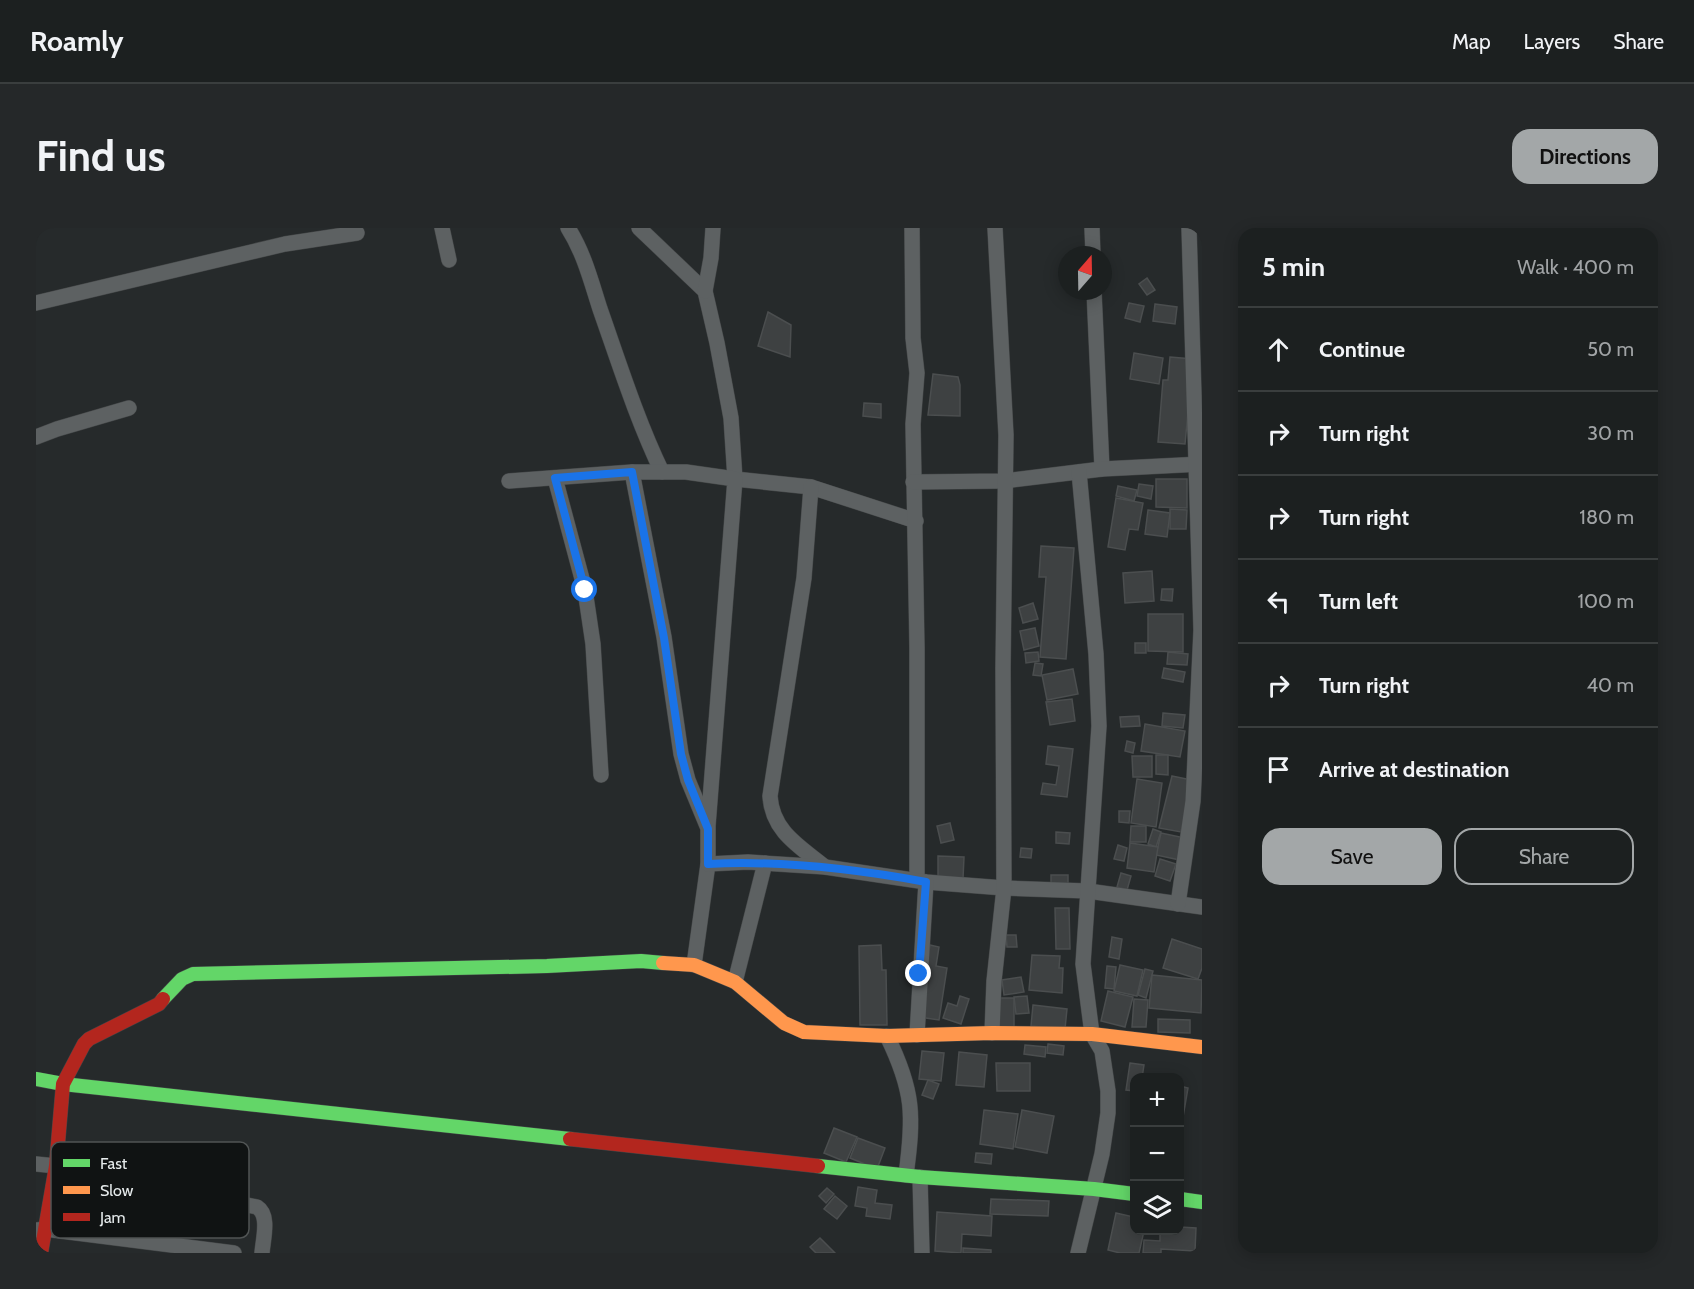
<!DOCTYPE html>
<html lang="en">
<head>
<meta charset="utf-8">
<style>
  body { margin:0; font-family:Cabin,sans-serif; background:#252829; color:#f1f3f6 }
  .controls { position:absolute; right:18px; bottom:18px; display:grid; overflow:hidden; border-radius:12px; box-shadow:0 3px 15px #0003 }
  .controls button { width:54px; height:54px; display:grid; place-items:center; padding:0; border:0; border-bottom:2px solid #3a3e3e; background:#1c2020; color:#f1f3f6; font:30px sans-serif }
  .compass { position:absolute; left:1022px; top:18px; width:54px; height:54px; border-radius:50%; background:#1c2020; box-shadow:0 3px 15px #0003; rotate:20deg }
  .stop { position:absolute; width:18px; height:18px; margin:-14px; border:4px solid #1a73e8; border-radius:50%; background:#fff }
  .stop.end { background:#1a73e8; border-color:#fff; box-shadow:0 2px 6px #0008 }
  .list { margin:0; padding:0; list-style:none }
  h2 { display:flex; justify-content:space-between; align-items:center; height:78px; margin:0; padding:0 24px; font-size:26px }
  h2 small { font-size:20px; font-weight:400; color:#a0a3a5 }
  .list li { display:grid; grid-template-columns:39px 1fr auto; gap:18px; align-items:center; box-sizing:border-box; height:84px; padding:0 24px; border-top:2px solid #3a3e3e }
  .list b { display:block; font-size:22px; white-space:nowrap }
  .list em { font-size:20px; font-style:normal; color:#a0a3a5 }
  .actions { display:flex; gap:12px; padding:18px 24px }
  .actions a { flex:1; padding:14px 0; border:2px solid #a3a7a8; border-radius:18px; text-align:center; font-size:21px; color:#a3a7a8 }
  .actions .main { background:#a3a7a8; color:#111 }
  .icon { flex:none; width:33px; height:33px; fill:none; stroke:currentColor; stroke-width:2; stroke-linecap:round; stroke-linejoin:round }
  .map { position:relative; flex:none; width:1166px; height:1025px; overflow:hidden; border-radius:18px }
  header { display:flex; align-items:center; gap:36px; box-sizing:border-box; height:84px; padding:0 30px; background:#1c2020; border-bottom:2px solid #3a3e3e }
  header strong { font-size:28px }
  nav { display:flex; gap:33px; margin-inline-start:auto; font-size:21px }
  .intro { display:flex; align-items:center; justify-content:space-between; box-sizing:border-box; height:144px; padding:0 36px }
  h1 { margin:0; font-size:42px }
  .button { padding:15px 27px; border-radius:18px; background:#a3a7a8; color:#111; font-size:21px; font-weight:700 }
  main { display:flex; gap:36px; padding:0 36px }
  aside { flex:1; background:#1c2020; border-radius:18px; box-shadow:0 3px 15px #0003 }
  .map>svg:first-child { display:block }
  .building { fill:#3e4142; stroke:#4b4e4f; stroke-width:1.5 }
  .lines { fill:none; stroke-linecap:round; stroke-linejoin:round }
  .street-casing { stroke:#434647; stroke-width:16 }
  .fast-casing { stroke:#434647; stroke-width:15 }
  .slow-casing { stroke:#434647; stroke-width:15 }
  .jam-casing { stroke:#434647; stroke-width:15 }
  .street { stroke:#5d6162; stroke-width:15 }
  .fast { stroke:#63d668; stroke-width:14 }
  .slow { stroke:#ff974d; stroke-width:14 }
  .jam { stroke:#b3261e; stroke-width:14 }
  .route { stroke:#1a73e8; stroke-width:8 }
  .key { fill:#101313; stroke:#505454; stroke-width:1.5 }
  .key-label { font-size:16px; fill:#e6ebec }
</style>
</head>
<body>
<header>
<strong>Roamly</strong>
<nav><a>Map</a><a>Layers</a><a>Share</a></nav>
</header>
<div class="intro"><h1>Find us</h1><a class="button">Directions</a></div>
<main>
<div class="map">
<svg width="1166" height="1025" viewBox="0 0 1166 1025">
  <rect width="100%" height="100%" fill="#262a2b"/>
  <!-- building -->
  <g class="building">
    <path d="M 1111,50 L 1119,62 L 1111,67 L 1103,56 Z"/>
    <path d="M 1093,75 L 1108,78 L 1104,94 L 1089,90 Z"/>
    <path d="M 1119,76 L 1141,79 L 1139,96 L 1117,93 Z"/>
    <path d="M 732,84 L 755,97 L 754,129 L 722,118 Z"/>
    <path d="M 1098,125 L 1127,130 L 1123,156 L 1094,151 Z"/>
    <path d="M 1134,129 L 1157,131 L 1149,216 L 1122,214 L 1127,152 L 1132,152 Z"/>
    <path d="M 897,146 L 922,149 L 924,157 L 924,188 L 892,187 Z"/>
    <path d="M 828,175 L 845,176 L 845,190 L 827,188 Z"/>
    <path d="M 1120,251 L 1151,251 L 1151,280 L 1120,279 Z"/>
    <path d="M 1103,256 L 1117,258 L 1115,271 L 1101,268 Z"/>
    <path d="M 1082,258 L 1101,262 L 1098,273 L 1080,268 Z"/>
    <path d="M 1080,270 L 1107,275 L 1102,302 L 1093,301 L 1089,322 L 1072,319 Z"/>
    <path d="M 1134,281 L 1151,282 L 1150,301 L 1134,301 Z"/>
    <path d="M 1112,282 L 1134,285 L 1131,309 L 1109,306 Z"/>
    <path d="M 1005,318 L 1038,320 L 1030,431 L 1004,429 L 1010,349 L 1003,349 Z"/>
    <path d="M 1116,343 L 1118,373 L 1089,375 L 1087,345 Z"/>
    <path d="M 1126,361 L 1137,361 L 1136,373 L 1125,372 Z"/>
    <path d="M 997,375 L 1002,391 L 987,395 L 983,380 Z"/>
    <path d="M 1112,386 L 1147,386 L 1147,424 L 1112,423 Z"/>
    <path d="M 999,400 L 1003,418 L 988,422 L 984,403 Z"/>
    <rect x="1099" y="415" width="11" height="10"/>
    <path d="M 1002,424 L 1003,433 L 990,435 L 989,425 Z"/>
    <path d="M 1132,424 L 1152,426 L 1151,437 L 1131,436 Z"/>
    <path d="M 999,435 L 1007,436 L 1005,448 L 997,447 Z"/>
    <path d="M 1128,440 L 1149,444 L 1147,454 L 1126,450 Z"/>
    <path d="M 1037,441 L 1042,466 L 1011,472 L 1006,447 Z"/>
    <path d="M 1036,471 L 1039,493 L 1014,497 L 1010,474 Z"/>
    <path d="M 1127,485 L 1149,487 L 1147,500 L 1126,498 Z"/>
    <path d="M 1103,488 L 1104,498 L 1085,499 L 1084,489 Z"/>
    <path d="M 1109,496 L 1149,503 L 1144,529 L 1105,523 Z"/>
    <path d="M 1091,513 L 1099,515 L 1097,525 L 1089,523 Z"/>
    <path d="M 1012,518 L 1037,521 L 1031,569 L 1005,566 L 1007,555 L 1020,557 L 1023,538 L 1010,536 Z"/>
    <path d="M 1120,527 L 1132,527 L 1132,547 L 1120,546 Z"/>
    <path d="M 1096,528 L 1116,528 L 1116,549 L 1097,549 Z"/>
    <path d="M 1136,548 L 1156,552 L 1145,604 L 1123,600 Z"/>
    <path d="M 1101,551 L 1126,555 L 1120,599 L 1095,595 Z"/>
    <path d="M 1083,583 L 1094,583 L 1093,595 L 1083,594 Z"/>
    <path d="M 914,595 L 918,612 L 905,615 L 901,598 Z"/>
    <path d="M 1095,598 L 1110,598 L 1110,614 L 1094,614 Z"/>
    <path d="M 1117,601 L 1125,604 L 1120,619 L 1112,616 Z"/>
    <path d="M 1020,604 L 1034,605 L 1033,616 L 1020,615 Z"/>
    <path d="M 1125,605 L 1149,610 L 1144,632 L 1120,627 Z"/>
    <path d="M 1094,615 L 1122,619 L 1118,644 L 1091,640 Z"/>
    <path d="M 1082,617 L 1091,620 L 1088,633 L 1078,631 Z"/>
    <path d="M 985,620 L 996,621 L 995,630 L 984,629 Z"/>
    <path d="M 902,628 L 928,629 L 927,651 L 902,650 Z"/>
    <path d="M 1124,631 L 1140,636 L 1134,653 L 1119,648 Z"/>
    <path d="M 1085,645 L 1095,648 L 1091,662 L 1081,659 Z"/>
    <path d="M 1015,647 L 1032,647 L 1032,658 L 1015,657 Z"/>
    <path d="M 1019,680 L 1033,680 L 1034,721 L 1020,721 Z"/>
    <path d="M 970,707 L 980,707 L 981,719 L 971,719 Z"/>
    <path d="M 1076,709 L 1086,711 L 1083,731 L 1073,729 Z"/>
    <path d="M 1136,711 L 1166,721 L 1166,740 L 1162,751 L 1127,740 Z"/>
    <path d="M 845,717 L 846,742 L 850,742 L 851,797 L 824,797 L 823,718 Z"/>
    <path d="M 894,717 L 903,719 L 900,738 L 911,740 L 903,792 L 883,789 Z"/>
    <path d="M 996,727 L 1024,728 L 1023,740 L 1027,740 L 1026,765 L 993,762 Z"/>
    <path d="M 1084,737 L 1107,742 L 1101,768 L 1078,763 Z"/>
    <path d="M 1071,738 L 1080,739 L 1078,761 L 1069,760 Z"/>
    <path d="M 1109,741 L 1117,743 L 1110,770 L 1102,767 Z"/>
    <path d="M 1116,747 L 1166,752 L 1165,785 L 1113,780 Z"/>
    <path d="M 985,749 L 988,764 L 968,767 L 966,752 Z"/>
    <path d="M 1072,763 L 1097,769 L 1089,799 L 1065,793 Z"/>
    <path d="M 924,768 L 933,771 L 925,796 L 907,790 L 912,775 L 921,778 Z"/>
    <path d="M 991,768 L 993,785 L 980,786 L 978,769 Z"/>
    <rect x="962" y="770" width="16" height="29"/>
    <path d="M 1098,771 L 1112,772 L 1110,799 L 1096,799 Z"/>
    <path d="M 997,777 L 1031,781 L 1029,801 L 995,798 Z"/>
    <path d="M 1122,791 L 1154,792 L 1154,805 L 1122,804 Z"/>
    <path d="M 1012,816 L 1028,818 L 1027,827 L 1011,825 Z"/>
    <path d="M 989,817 L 1010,819 L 1009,829 L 988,826 Z"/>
    <path d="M 886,823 L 908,825 L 905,853 L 883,851 Z"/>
    <path d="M 923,824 L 951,827 L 948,859 L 920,857 Z"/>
    <path d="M 960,835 L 994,835 L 994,863 L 961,863 Z"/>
    <path d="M 1094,835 L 1108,837 L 1106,850 L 1098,850 L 1098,863 L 1090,862 Z"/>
    <path d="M 892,852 L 903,856 L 897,871 L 886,867 Z"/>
    <path d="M 1144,858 L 1152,860 L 1147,889 L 1144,888 Z"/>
    <path d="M 948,882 L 982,886 L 977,921 L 944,916 Z"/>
    <path d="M 986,882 L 1018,888 L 1011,925 L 979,919 Z"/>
    <path d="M 798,900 L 821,909 L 810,934 L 788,925 Z"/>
    <path d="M 822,910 L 849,920 L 841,941 L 814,930 Z"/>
    <path d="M 940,925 L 956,926 L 955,936 L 939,934 Z"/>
    <path d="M 822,959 L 841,962 L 839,975 L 856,977 L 854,991 L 830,988 L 831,980 L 819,978 Z"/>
    <path d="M 791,960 L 798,966 L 790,975 L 783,968 Z"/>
    <path d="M 799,968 L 811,978 L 801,991 L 788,981 Z"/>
    <path d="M 955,971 L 1013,973 L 1012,988 L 954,986 Z"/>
    <path d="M 901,984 L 956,988 L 955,1008 L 926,1006 L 925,1025 L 899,1023 Z"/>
    <path d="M 1080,985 L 1098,989 L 1098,1002 L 1108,1003 L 1103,1025 L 1084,1025 L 1072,1022 Z"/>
    <path d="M 1144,999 L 1160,1000 L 1159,1023 L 1125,1021 L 1125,1025 L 1107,1025 L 1108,1012 L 1124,1013 L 1124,1002 L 1144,1002 Z"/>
    <path d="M 784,1010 L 799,1025 L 780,1025 L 774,1019 Z"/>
    <path d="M 927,1020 L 955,1022 L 955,1025 L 927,1025 Z"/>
  </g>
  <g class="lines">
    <!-- street casing -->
    <g class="street-casing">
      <g id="street">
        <path d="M 406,0 L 413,32"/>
        <path d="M 532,0 C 548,25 555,53 564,81 C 583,135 601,192 626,244"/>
        <path d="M 603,0 L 669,63 L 681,115 L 695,190 L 699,251 L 775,259 L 880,293"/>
        <path d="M 876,0 L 877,110 L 881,145 L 877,196 L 881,420 L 881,652"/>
        <path d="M 1056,0 L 1057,27"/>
        <path d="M 669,63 L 675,30 L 677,0"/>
        <path d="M 1058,63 L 1066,241"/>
        <path d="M 0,75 L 249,16 L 321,5"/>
        <path d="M 0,209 L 21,201 L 93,180"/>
        <path d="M 596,244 L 628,409 L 645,526 L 652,552 L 671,598"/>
        <path d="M 519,250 L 549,362 L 557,416 L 565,547"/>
        <path d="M 473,253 L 596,244 L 650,244 L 699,251 L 672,598 L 672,636 L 658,737"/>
        <path d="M 877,254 L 968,253 L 1066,241 L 1166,236"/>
        <path d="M 775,259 L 768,350 L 734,568 C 736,603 763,618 789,639"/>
        <path d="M 672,636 L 712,634 L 789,639 L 890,654 L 968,660 L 1052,663 L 1166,679"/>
        <path d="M 1142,676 L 1157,573 L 1165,402 L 1153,0"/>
        <path d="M 699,754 L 729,635"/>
        <path d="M 956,805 L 958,753 L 968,660 L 967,440 L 970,207 L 959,0"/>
        <path d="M 881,807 L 890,654"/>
        <path d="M 851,808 C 878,863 878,888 870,947"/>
        <path d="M 0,936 L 20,938 L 221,979 C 234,987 227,1011 226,1025"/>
        <path d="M 884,949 L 886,1025"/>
        <path d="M 1,1002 L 9,1001 L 198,1025"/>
        <path d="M 1042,1025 L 1066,926 L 1072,885 L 1072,863 L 1066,823 L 1056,806 L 1047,736 L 1063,498 L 1060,426 L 1043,244"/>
      </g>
    </g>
    <!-- fast casing -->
    <g class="fast-casing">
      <g id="fast">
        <path d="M 127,771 L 146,751 L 157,746 L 511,738 L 605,733 L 627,735"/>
        <path d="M 0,851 L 27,856 L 534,911"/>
        <path d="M 782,938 L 884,949 L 1058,961 L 1098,966"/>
        <path d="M 1144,971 L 1166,974"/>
      </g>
    </g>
    <!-- slow casing -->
    <g class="slow-casing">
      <path id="slow" d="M 627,735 L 658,737 L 699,754 L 748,795 L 768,804 L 851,808 L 956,805 L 1056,806 L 1166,819"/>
    </g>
    <!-- jam casing -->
    <g class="jam-casing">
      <g id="jam">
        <path d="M 534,911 L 782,938"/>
        <path d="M 5,1025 L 20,938 L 27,856 L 48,816 L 53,811 L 123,776 L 127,771"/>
      </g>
    </g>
    <!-- street -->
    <use href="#street" class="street"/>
    <!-- fast -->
    <use href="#fast" class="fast"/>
    <!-- slow -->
    <use href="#slow" class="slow"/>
    <!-- jam -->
    <use href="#jam" class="jam"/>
  </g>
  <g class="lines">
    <!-- route -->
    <path class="route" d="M 549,362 L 519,250 L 596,244 L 628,410 L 645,526 L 652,552 L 672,601 L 672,636 C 744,632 819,641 890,654 L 883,746"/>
  </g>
  <!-- legend -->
  <rect x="15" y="914" width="198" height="96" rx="9" class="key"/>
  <rect x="27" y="931" width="27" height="8" fill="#63d668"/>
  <rect x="27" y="958" width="27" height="8" fill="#ff974d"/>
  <rect x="27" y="985" width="27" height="8" fill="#b3261e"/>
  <g class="key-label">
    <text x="64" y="941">Fast</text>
    <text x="64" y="968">Slow</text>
    <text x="64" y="995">Jam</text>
  </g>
</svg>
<div class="controls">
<button>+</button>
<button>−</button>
<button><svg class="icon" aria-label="layers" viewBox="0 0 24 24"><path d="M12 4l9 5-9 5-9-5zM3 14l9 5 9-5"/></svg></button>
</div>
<svg class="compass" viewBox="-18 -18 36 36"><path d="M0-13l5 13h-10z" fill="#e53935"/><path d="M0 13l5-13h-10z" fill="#a0a3a5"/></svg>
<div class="stop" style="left:549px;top:362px"></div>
<div class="stop end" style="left:883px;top:746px"></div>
</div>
<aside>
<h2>5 min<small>Walk · 400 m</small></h2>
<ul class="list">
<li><svg class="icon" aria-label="ahead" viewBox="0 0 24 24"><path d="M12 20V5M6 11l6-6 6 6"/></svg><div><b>Continue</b></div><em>50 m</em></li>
<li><svg class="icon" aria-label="right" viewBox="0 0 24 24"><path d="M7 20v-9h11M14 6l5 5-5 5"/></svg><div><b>Turn right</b></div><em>30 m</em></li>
<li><svg class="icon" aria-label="right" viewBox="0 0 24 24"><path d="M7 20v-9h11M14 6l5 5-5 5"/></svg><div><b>Turn right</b></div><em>180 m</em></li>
<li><svg class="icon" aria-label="left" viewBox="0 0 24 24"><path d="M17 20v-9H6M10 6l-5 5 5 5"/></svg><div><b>Turn left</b></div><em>100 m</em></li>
<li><svg class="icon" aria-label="right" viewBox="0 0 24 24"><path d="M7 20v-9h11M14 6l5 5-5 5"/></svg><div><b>Turn right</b></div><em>40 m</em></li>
<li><svg class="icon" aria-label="arrive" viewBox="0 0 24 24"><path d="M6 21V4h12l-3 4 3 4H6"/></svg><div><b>Arrive at destination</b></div></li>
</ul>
<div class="actions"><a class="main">Save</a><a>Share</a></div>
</aside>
</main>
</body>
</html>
